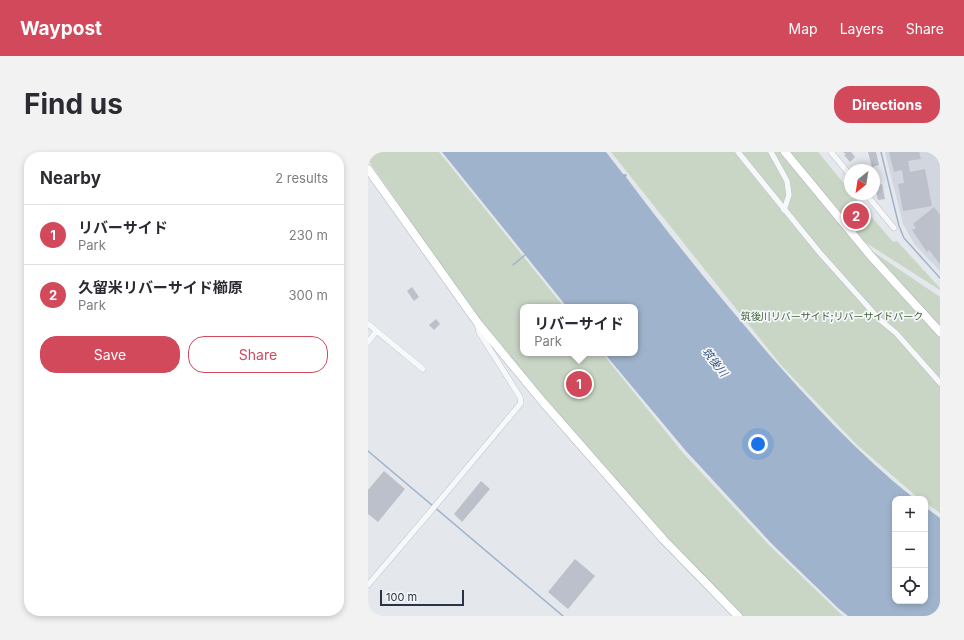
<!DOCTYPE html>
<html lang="en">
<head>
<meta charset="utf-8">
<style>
  body { margin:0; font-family:Inter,"Noto Sans JP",sans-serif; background:#f2f2f3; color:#2b2b33 }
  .controls { position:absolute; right:12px; bottom:12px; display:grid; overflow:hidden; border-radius:8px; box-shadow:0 2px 6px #0003 }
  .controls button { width:36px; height:36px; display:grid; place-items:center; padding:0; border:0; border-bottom:1px solid #e1e1e2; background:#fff; color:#2b2b33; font:20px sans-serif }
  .compass { position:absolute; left:476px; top:12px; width:36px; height:36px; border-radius:50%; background:#fff; box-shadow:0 2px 6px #0003; rotate:210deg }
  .scale { position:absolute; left:12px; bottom:10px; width:84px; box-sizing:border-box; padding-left:4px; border:2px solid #2b3445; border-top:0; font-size:11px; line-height:14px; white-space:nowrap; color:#2b3445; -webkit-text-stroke:3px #f4f6f9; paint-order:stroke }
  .you { position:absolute; left:390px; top:292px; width:14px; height:14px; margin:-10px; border:3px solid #fff; border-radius:50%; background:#1a73e8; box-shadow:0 0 0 6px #1a73e833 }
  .badge { display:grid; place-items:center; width:26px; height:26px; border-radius:50%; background:#d1495b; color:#fff; font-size:13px; font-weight:700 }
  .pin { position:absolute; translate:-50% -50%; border:2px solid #fff; box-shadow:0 1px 4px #0006 }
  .popup { position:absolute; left:152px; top:152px; width:118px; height:52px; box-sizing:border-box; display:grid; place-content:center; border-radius:8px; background:#fff; filter:drop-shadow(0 1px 3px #0005); font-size:13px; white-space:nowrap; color:#7c7c81 }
  .popup b { font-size:15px; color:#2b2b33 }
  .popup::after { content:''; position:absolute; left:50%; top:100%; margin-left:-8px; border:8px solid transparent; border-top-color:#fff }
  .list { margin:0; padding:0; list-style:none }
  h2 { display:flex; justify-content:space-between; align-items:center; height:52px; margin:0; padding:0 16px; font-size:17px }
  h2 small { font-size:13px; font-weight:400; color:#7c7c81 }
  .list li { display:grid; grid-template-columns:26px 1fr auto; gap:12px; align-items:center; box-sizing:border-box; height:60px; padding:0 16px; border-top:1px solid #e1e1e2 }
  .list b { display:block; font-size:15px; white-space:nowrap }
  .list p { margin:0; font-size:13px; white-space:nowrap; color:#7c7c81 }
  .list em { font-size:13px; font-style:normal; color:#7c7c81 }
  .actions { display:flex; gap:8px; padding:12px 16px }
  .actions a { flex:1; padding:9px 0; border:1px solid #d1495b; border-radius:16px; text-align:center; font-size:14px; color:#d1495b }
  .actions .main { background:#d1495b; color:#fff }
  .icon { flex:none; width:22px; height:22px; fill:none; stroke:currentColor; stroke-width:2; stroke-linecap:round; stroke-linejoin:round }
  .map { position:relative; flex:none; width:572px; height:464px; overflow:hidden; border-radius:16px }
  header { display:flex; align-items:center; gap:24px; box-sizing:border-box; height:56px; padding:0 20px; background:#d1495b; color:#fff }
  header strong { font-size:19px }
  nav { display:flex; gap:22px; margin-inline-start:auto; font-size:14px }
  .intro { display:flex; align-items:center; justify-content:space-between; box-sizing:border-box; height:96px; padding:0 24px }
  h1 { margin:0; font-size:28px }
  .button { padding:10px 18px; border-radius:16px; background:#d1495b; color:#fff; font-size:14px; font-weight:700 }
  main { display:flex; gap:24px; padding:0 24px }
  aside { flex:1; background:#fff; border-radius:16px; box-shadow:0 2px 6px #0003 }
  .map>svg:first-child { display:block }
  .built { fill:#d2d6de }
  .green { fill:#c9d6c5 }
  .water { fill:#9fb4cc }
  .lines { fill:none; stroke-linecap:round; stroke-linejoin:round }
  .stream { stroke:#9fb4cc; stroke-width:1.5 }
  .building { fill:#bbc0ca }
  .street-casing { stroke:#a9aeb7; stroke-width:6 }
  .secondary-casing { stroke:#a9aeb7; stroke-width:9 }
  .street { stroke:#f7f8fa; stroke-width:5.5 }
  .secondary { stroke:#fff; stroke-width:8 }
  .labels { text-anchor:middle; stroke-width:3.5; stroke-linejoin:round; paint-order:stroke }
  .park-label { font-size:10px; fill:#3f6138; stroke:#f4f6f9 }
  .water-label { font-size:11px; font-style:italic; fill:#34527a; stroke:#f4f6f9 }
</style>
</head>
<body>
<header>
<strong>Waypost</strong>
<nav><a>Map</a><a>Layers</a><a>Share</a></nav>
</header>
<div class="intro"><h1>Find us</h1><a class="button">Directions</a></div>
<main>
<aside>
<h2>Nearby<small>2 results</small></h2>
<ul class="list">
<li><span class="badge">1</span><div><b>リバーサイド</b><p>Park</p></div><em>230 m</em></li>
<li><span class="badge">2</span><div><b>久留米リバーサイド櫛原</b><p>Park</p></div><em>300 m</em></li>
</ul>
<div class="actions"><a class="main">Save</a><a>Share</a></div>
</aside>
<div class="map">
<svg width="572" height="464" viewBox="0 0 572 464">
  <rect width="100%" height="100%" fill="#e4e7ec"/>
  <!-- built -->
  <path class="built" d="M 517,0 L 572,0 L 572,119 L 547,93 L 535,72 Z"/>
  <!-- green -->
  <g class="green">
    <path d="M 0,0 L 71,0 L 196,155 L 155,155 L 155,201 L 234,201 L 315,301 L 403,395 L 475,464 L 374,464 L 317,407 L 217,296 L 111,168 L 0,8 Z"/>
    <path d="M 243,0 L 450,0 L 482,39 L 482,42 L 484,42 L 525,90 L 529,89 L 572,136 L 572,138 L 492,87 L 572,180 L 572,361 L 557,350 L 557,347 L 553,347 L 548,344 L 489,293 L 413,213 Z"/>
    <path d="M 501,97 L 572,145 L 572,176 Z"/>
  </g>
  <!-- water -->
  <path class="water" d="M 74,0 L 238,0 L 255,22 L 257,22 L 259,23 L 258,25 C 301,83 346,138 393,193 C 441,248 490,302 547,347 L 527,347 L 527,449 L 557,449 L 557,355 L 572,366 L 572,464 L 480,464 L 470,456 L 404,392 L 318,299 L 236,201 L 267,201 L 267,155 L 199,155 Z"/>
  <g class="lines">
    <!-- stream -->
    <g class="stream">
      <path d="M 513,0 L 531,74 L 536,86 L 572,126"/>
      <path d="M 145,113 L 157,103"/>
      <path d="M 0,299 L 195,464"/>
    </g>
  </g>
  <!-- building -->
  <g class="building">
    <path d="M 475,0 L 483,0 L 487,5 L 482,10 L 476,3 L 478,2 Z"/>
    <path d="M 500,0 L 508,0 L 511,13 L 504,15 Z"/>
    <path d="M 521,0 L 551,0 L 553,7 L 540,9 L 542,20 L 557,17 L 564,54 L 535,59 L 530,32 L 536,31 L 534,18 L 526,20 Z"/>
    <path d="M 514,32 L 517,47 L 510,48 L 507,34 Z"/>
    <path d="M 566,55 L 572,63 L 572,112 L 561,98 L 559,100 L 544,78 L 548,76 L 545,72 Z"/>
    <path d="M 44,135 L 51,145 L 46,149 L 39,139 Z"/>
    <path d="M 68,167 L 72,172 L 66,178 L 61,173 Z"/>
    <path d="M 16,319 L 37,337 L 10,370 L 0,362 L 0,338 Z"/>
    <path d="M 113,329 L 122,337 L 94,370 L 86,362 Z"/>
    <path d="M 207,407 L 227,424 L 200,457 L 180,440 Z"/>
  </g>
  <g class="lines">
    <!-- street casing -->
    <g class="street-casing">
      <g id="street">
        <path d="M 370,0 L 452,101 L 511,167 L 528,181 L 572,231"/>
        <path d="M 403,0 L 419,29 L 421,43 L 416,58"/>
        <path d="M 463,0 L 482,23"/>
        <path d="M 498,42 L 526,76"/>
        <path d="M 0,172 L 55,217"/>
        <path d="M 0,190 L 8,180"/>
        <path d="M 0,433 L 68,353 L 153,251 L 152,245 L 111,180 L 109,171"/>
      </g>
    </g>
    <!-- secondary casing -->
    <g class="secondary-casing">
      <g id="secondary">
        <path d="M 417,0 L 502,103 L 572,180"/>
        <path d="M 0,17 L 109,170 L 174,249 L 295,387 L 370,464"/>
      </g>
    </g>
    <!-- street -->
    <use href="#street" class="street"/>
    <!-- secondary -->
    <use href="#secondary" class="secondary"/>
  </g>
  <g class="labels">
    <!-- park labels -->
    <g class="park-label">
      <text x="464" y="168">筑後川リバーサイド;リバーサイドパーク</text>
    </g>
    <!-- water labels -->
    <g class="water-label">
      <text transform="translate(347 210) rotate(52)" y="4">筑後川</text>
    </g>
  </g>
</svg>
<div class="controls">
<button>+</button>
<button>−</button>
<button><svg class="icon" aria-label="locate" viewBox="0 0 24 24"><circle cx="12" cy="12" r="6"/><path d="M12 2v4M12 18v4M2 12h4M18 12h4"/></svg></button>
</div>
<svg class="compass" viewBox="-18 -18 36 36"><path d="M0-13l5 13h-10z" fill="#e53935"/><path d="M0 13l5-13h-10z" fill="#7c7c81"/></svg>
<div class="scale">100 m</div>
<div class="you"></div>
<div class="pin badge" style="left:211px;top:232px">1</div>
<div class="popup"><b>リバーサイド</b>Park</div>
<div class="pin badge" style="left:488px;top:64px">2</div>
</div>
</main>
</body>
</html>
